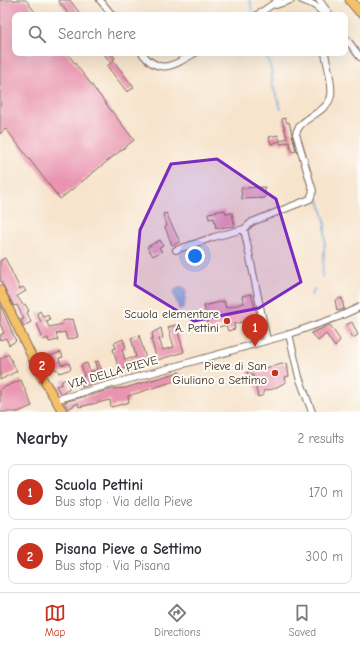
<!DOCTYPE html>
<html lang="en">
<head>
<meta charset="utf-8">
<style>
  body { margin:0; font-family:"Comic Neue",sans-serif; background:#f2f2f3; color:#2b2b33 }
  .you { position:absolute; left:195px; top:256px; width:14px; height:14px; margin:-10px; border:3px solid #fff; border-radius:50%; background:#1a73e8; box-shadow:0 0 0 6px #1a73e833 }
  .badge { display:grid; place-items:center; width:26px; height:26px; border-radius:50%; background:#c8321e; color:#fff; font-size:13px; font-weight:700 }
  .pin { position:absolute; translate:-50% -33px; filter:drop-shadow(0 1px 2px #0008) }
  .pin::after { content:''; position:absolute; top:21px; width:14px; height:12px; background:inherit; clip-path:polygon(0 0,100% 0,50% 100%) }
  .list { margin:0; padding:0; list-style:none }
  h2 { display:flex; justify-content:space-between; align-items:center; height:52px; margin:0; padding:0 16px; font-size:17px }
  h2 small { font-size:13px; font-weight:400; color:#7c7c81 }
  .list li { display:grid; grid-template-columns:26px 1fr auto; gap:12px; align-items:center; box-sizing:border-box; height:56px; margin:0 8px 8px; padding:0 8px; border:1px solid #e1e1e2; border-radius:8px }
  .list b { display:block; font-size:15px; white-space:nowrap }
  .list p { margin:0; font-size:13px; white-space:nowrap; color:#7c7c81 }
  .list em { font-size:13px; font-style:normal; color:#7c7c81 }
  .icon { flex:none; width:22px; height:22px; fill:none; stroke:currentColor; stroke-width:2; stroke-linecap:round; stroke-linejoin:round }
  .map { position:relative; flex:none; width:360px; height:412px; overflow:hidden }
  .search { position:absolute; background:#fff; box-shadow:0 4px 16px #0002; left:12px; right:12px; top:12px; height:44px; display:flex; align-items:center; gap:10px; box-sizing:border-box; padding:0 14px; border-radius:8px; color:#7c7c81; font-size:15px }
  .sheet { height:180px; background:#fff }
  nav { display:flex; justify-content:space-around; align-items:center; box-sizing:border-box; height:56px; border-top:1px solid #e1e1e2; background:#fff; font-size:11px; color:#7c7c81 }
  nav a { display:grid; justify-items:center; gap:2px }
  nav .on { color:#c8321e }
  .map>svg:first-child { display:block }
  .water { fill:#64a1d6; stroke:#50667a }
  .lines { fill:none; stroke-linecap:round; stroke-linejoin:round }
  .stream { stroke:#64a1d6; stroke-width:1.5 }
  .building { fill:#e994b0 }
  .minor-casing { stroke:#7d6b5b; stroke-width:8 }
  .major-casing { stroke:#7d6b5b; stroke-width:10 }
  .highway-casing { stroke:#7d6b5b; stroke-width:11 }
  .minor { stroke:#fff; stroke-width:6 }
  .major { stroke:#f4c16a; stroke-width:8 }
  .highway { stroke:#f4c16a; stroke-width:9 }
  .marked { fill:#7b2cbf; fill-opacity:0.2; stroke:#7b2cbf; stroke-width:3; stroke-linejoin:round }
  .poi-dot { fill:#c8321e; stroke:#fdfcf7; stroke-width:1.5 }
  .labels { text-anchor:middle; stroke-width:4; stroke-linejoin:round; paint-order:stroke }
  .poi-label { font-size:12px; fill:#3b2a1e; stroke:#fdfcf7; text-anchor:end }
  .street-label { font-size:12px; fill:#3b2a1e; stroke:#fdfcf7 }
</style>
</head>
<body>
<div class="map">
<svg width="360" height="412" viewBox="0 0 360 412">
  <rect width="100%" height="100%" fill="#fdfcf7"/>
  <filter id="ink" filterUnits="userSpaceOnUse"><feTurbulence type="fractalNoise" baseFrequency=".025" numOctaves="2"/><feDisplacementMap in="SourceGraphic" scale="8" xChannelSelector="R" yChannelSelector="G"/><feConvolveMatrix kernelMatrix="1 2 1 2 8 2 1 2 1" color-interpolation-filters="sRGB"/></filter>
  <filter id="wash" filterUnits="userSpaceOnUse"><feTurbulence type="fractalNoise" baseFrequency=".012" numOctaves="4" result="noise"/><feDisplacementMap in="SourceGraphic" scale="16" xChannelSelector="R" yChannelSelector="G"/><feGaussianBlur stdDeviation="0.9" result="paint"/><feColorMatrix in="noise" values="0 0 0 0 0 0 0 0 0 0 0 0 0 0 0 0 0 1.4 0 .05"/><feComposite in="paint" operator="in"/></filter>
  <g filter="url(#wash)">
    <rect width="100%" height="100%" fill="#f7e4cd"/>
    <!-- water -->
    <path class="water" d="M 183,287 L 186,291 L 184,308 L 179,309 L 173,292 L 176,289 Z"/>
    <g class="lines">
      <!-- stream -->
      <g class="stream">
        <path d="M 250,0 L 252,11"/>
        <path d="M 266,53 L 272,73 L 272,84 L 281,109"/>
        <path d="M 319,200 L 325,221 L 325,240 L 322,277"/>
        <path d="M 311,295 L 315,289"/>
      </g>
    </g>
    <g id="blocks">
      <!-- building -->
      <g class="building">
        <path d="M 0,0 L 26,0 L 37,15 L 15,15 L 15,53 L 67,53 L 134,140 L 60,199 L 6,129 L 0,134 Z"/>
        <path d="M 58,0 L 70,0 L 81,15 L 69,15 Z"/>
        <path d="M 103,53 L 111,53 L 115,58 L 113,60 L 134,88 L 127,92 L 107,66 L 111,63 Z"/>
        <path d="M 285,118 L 287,123 L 289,122 L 296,151 L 292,152 L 289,142 L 280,144 L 280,141 L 271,144 L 269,137 L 278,135 L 280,141 L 287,138 L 282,119 Z"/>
        <path d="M 265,187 L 265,198 L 242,199 L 241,188 Z"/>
        <path d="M 225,210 L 226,214 L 232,213 L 235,226 L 216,228 L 214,218 L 209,219 L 208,213 Z"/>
        <path d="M 166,213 L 180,242 L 172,245 L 165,227 L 167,226 L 163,214 Z"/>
        <path d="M 160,240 L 163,245 L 159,248 L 162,251 L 153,256 L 147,247 Z"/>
        <path d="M 5,258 L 20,289 L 23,287 L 26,291 L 17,296 L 23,305 L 25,304 L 29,311 L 27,312 L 31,322 L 24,326 L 21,320 L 24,319 L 17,305 L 14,306 L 0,280 L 0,261 Z"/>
        <path d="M 251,294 L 258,318 L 234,324 L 235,329 L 228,331 L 226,325 L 205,331 L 203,325 L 208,323 L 204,306 L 224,301 L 226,308 L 244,303 L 242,296 Z"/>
        <path d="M 342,298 L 344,309 L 337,311 L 335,300 Z"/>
        <path d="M 0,304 L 16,341 L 9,345 L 6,338 L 0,340 L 0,335 L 4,333 L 0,324 Z"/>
        <path d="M 40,311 L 43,317 L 48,315 L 50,320 L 46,321 L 49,327 L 63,324 L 62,321 L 73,319 L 78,337 L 67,340 L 65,332 L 56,334 L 58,340 L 49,342 L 48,338 L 43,340 L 37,323 L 41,322 L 37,313 Z"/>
        <path d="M 352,322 L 358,335 L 353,338 L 346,325 Z"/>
        <path d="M 176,325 L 184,352 L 157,360 L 151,339 L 153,338 L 152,333 L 161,328 L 163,338 L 159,339 L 163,350 L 174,347 L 168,327 Z"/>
        <path d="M 330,325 L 340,340 L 335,347 L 326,334 L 318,341 L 311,333 Z"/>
        <path d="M 139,335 L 147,362 L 119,370 L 113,349 L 116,348 L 114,343 L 123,339 L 126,348 L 122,349 L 125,360 L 136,357 L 131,338 Z"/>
        <path d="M 61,352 L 63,357 L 59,358 L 61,365 L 69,363 L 71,369 L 59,373 L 57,369 L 55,370 L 50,356 Z"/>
        <path d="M 8,354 L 17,371 L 0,380 L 0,359 Z"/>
        <path d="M 98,361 L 105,379 L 82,387 L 79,378 L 84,376 L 81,365 L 87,363 L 90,372 L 97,370 L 95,362 Z"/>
        <path d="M 287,363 L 289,376 L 285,377 L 286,382 L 273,389 L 263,391 L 264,395 L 258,397 L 253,375 L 248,376 L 247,372 Z"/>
        <path d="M 179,372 L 181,379 L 128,396 L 129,402 L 119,405 L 111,407 L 110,400 L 79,407 L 78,403 L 68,409 L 64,402 L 113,389 L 125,388 Z"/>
        <path d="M 66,379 L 70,389 L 61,394 L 56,386 L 62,384 L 62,381 Z"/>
        <path d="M 21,380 L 32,406 L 18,412 L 0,412 L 0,389 Z"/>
      </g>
    </g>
  </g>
  <g filter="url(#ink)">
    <use href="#blocks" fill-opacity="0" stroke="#7d6b5b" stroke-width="1"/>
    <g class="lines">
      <!-- minor casing -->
      <g class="minor-casing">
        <g id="minor">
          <path d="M 100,0 L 112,15"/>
          <path d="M 302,0 L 314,5 L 326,15"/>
          <path d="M 319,0 L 330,15"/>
          <path d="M 276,5 L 291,0"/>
          <path d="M 257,15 L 279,0"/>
          <path d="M 345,37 L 360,57"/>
          <path d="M 142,53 C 159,76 175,65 195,53"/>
          <path d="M 176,250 L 214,237 L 244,229"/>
          <path d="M 289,334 L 299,377 L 312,412"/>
          <path d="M 267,340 L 244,229 L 252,222 L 310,199 L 313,191 L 296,134 C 299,117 327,114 331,96 C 333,83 327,66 325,53"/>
          <path d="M 55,400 L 287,335 L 338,317 L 360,307"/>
        </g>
      </g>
      <!-- major casing -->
      <g class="major-casing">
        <path id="major" d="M 0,290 L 41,376 L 63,412"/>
      </g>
      <!-- highway casing -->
      <g class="highway-casing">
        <path id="highway" d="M 350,0 L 360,12"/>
      </g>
      <!-- minor -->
      <use href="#minor" class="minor"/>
      <!-- major -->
      <use href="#major" class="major"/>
      <!-- highway -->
      <use href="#highway" class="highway"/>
    </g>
  </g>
  <!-- marked area -->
  <path class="marked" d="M 217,159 L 276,199 L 301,282 L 259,308 L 194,321 L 135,285 L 140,230 L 171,164 Z"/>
  <!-- markers -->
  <g class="poi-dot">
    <circle cx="227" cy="321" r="4"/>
    <circle cx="275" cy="373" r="4"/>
  </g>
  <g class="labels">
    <!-- poi labels -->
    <g class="poi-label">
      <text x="219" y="318">Scuola elementare<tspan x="219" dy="14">A. Pettini</tspan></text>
      <text x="267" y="370">Pieve di San<tspan x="267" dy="14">Giuliano a Settimo</tspan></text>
    </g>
    <!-- street labels -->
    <g class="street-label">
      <text transform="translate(113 372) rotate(-16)" y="4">VIA DELLA PIEVE</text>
    </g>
  </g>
</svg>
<div class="you"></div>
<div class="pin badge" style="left:255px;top:347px">1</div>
<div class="pin badge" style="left:42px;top:385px">2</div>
<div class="search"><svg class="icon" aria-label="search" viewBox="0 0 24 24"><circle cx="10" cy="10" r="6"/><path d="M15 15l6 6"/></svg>Search here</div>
</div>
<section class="sheet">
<h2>Nearby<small>2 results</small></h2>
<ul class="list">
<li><span class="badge">1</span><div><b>Scuola Pettini</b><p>Bus stop · Via della Pieve</p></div><em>170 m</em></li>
<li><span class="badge">2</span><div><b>Pisana Pieve a Settimo</b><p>Bus stop · Via Pisana</p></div><em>300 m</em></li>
</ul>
</section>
<nav>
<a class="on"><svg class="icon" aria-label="map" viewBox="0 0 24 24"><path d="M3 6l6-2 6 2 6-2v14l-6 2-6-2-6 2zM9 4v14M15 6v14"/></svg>Map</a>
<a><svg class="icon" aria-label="directions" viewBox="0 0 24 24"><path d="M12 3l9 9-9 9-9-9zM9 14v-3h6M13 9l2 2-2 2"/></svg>Directions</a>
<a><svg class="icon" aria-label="saved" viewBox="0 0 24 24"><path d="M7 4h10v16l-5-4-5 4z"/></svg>Saved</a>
</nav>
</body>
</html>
